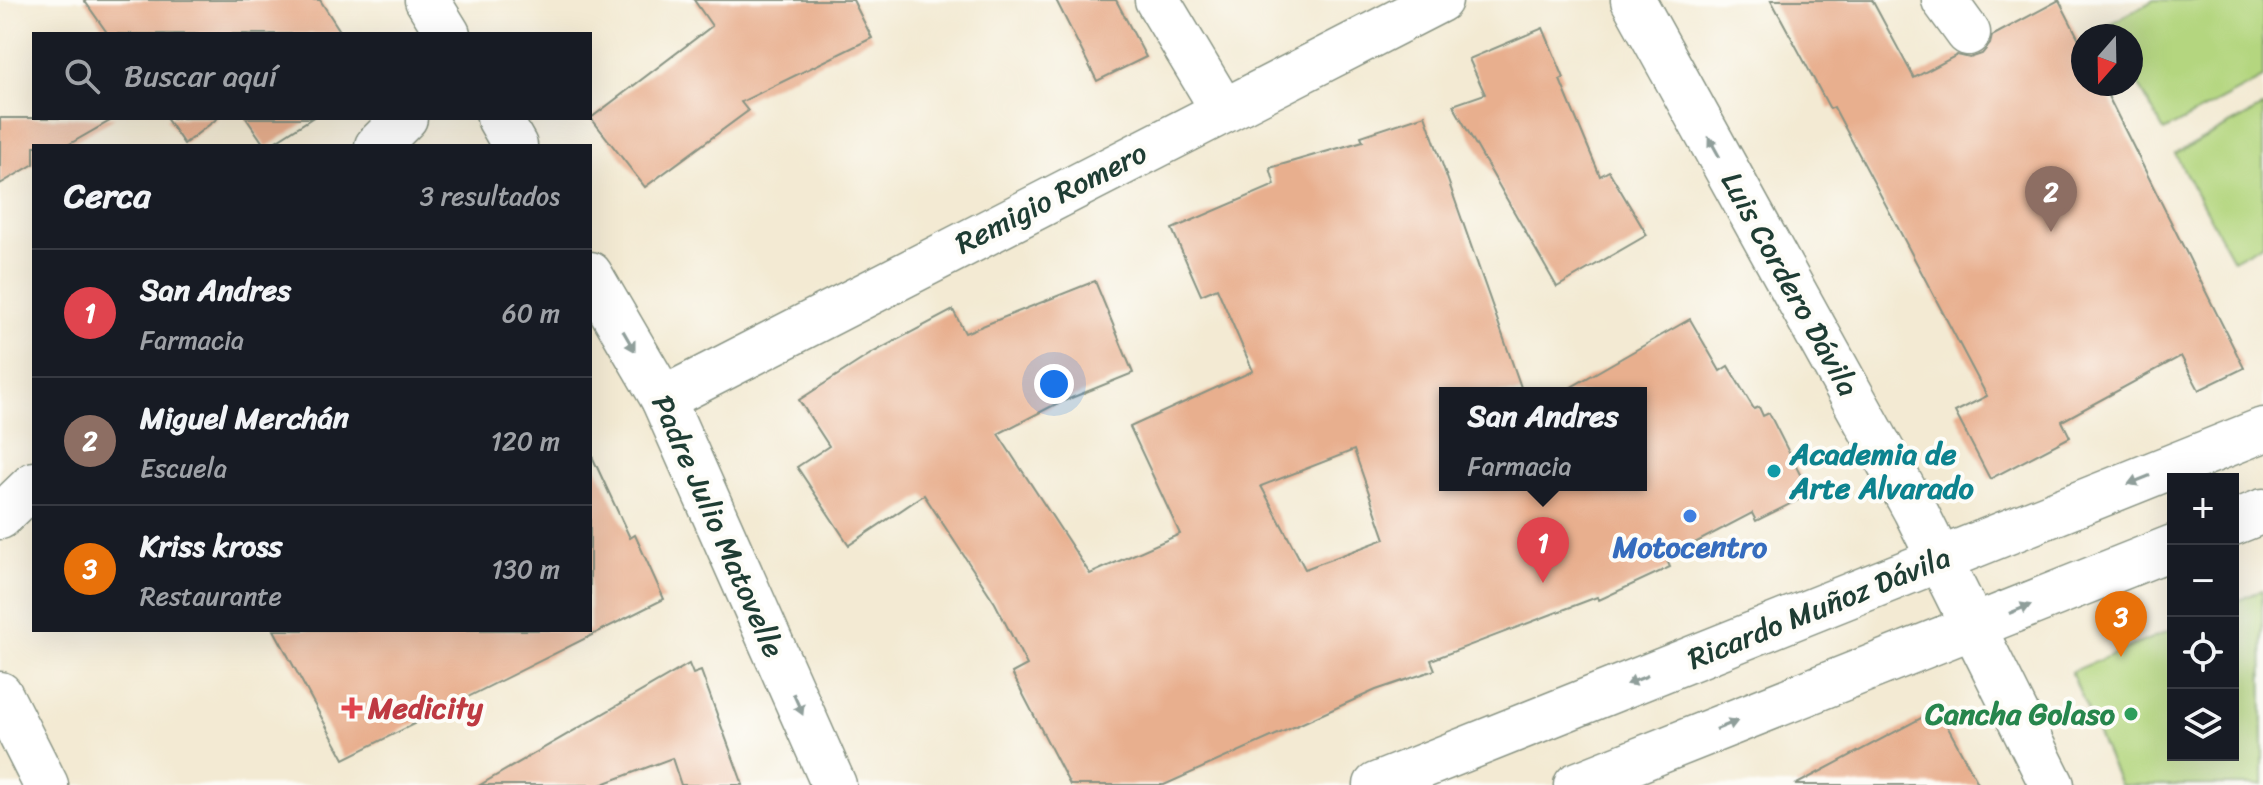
<!DOCTYPE html>
<html lang="es">
<head>
<meta charset="utf-8">
<style>
  body { margin:0; font-family:Sriracha,sans-serif; background:#20242c; color:#f1f3f6 }
  .controls { position:absolute; right:24px; bottom:24px; display:grid; overflow:hidden; border-radius:0px; box-shadow:0 8px 32px #0002 }
  .controls button { width:72px; height:72px; display:grid; place-items:center; padding:0; border:0; border-bottom:2px solid #363941; background:#171b24; color:#f1f3f6; font:40px sans-serif }
  .compass { position:absolute; left:2071px; top:24px; width:72px; height:72px; border-radius:50%; background:#171b24; box-shadow:0 8px 32px #0002; rotate:200deg }
  .you { position:absolute; left:1054px; top:384px; width:28px; height:28px; margin:-20px; border:6px solid #fff; border-radius:50%; background:#1a73e8; box-shadow:0 0 0 12px #1a73e833 }
  .badge { display:grid; place-items:center; width:52px; height:52px; border-radius:50%; background:#1f6fb2; color:#fff; font-size:26px; font-weight:700 }
  .pin { position:absolute; translate:-50% -66px; filter:drop-shadow(0 2px 4px #0008) }
  .pin::after { content:''; position:absolute; top:42px; width:28px; height:24px; background:inherit; clip-path:polygon(0 0,100% 0,50% 100%) }
  .popup { position:absolute; left:1439px; top:387px; width:208px; height:104px; box-sizing:border-box; display:grid; place-content:center; border-radius:0px; background:#171b24; filter:drop-shadow(0 2px 6px #0005); font-size:26px; white-space:nowrap; color:#9ea1a6 }
  .popup b { font-size:30px; color:#f1f3f6 }
  .popup::after { content:''; position:absolute; left:50%; top:100%; margin-left:-16px; border:16px solid transparent; border-top-color:#171b24 }
  .list { margin:0; padding:0; list-style:none }
  h2 { display:flex; justify-content:space-between; align-items:center; height:104px; margin:0; padding:0 32px; font-size:34px }
  h2 small { font-size:26px; font-weight:400; color:#9ea1a6 }
  .list li { display:grid; grid-template-columns:52px 1fr auto; gap:24px; align-items:center; box-sizing:border-box; height:128px; padding:0 32px; border-top:2px solid #363941 }
  .list b { display:block; font-size:30px; white-space:nowrap }
  .list p { margin:0; font-size:26px; white-space:nowrap; color:#9ea1a6 }
  .list em { font-size:26px; font-style:normal; color:#9ea1a6 }
  .icon { flex:none; width:44px; height:44px; fill:none; stroke:currentColor; stroke-width:2; stroke-linecap:round; stroke-linejoin:round }
  .map { position:relative; flex:none; width:2263px; height:785px; overflow:hidden }
  .search { position:absolute; background:#171b24; box-shadow:0 8px 32px #0002; left:32px; top:32px; width:560px; height:88px; display:flex; align-items:center; gap:20px; box-sizing:border-box; padding:0 28px; border-radius:0px; color:#9ea1a6; font-size:30px }
  .panel { position:absolute; background:#171b24; box-shadow:0 8px 32px #0002; left:32px; top:144px; width:560px; height:488px; border-radius:0px }
  .map>svg:first-child { display:block }
  .green { fill:#b4d67f; stroke:#6a8a5a; stroke-width:2 }
  .building { fill:#e8af8e; fill-rule:evenodd }
  .lines { fill:none; stroke-linecap:round; stroke-linejoin:round }
  .minor-casing { stroke:#899484; stroke-width:47 }
  .major-casing { stroke:#899484; stroke-width:47 }
  .minor { stroke:#fff; stroke-width:44 }
  .major { stroke:#fff; stroke-width:44 }
  .oneway { fill:#8f9e9a }
  .culture-dot { fill:#0f9aa8; stroke:#fdfcf7; stroke-width:3 }
  .shop-dot { fill:#3f7fe0; stroke:#fdfcf7; stroke-width:3 }
  .health-dot { fill:#e0444e; stroke:#fdfcf7; stroke-width:3 }
  .leisure-dot { fill:#2e9e5b; stroke:#fdfcf7; stroke-width:3 }
  .labels { text-anchor:middle; stroke-width:8; stroke-linejoin:round; paint-order:stroke }
  .street-label { font-size:30px; fill:#1f3d34; stroke:#fdfcf7 }
  .culture-label { font-size:30px; font-weight:bold; fill:#0d838f; stroke:#fdfcf7; text-anchor:start }
  .shop-label { font-size:30px; font-weight:bold; fill:#366cbe; stroke:#fdfcf7 }
  .health-label { font-size:30px; font-weight:bold; fill:#be3a42; stroke:#fdfcf7; text-anchor:start }
  .leisure-label { font-size:30px; font-weight:bold; fill:#27864d; stroke:#fdfcf7; text-anchor:end }
</style>
</head>
<body>
<div class="map">
<svg width="2263" height="785" viewBox="0 0 2263 785">
  <rect width="100%" height="100%" fill="#fdfcf7"/>
  <filter id="ink" filterUnits="userSpaceOnUse"><feTurbulence type="fractalNoise" baseFrequency=".0125" numOctaves="2"/><feDisplacementMap in="SourceGraphic" scale="16" xChannelSelector="R" yChannelSelector="G"/><feConvolveMatrix kernelMatrix="1 2 1 2 8 2 1 2 1" color-interpolation-filters="sRGB"/></filter>
  <filter id="wash" filterUnits="userSpaceOnUse"><feTurbulence type="fractalNoise" baseFrequency=".006" numOctaves="4" result="noise"/><feDisplacementMap in="SourceGraphic" scale="32" xChannelSelector="R" yChannelSelector="G"/><feGaussianBlur stdDeviation="1.8" result="paint"/><feColorMatrix in="noise" values="0 0 0 0 0 0 0 0 0 0 0 0 0 0 0 0 0 1.4 0 .05"/><feComposite in="paint" operator="in"/></filter>
  <g filter="url(#wash)">
    <rect width="100%" height="100%" fill="#f3ead3"/>
    <!-- green -->
    <g class="green">
      <path d="M 2154,0 L 2263,0 L 2263,78 L 2164,131 L 2131,71 L 2131,36 L 2112,36 L 2106,26 Z"/>
      <path d="M 2263,107 L 2263,244 L 2233,260 L 2175,154 Z"/>
      <path d="M 2262,590 L 2263,785 L 2120,785 L 2071,672 L 2173,629 L 2173,755 L 2233,755 L 2233,603 Z"/>
    </g>
    <g id="blocks">
      <!-- building -->
      <g class="building">
        <path d="M 84,0 L 320,0 L 342,34 L 108,34 Z"/>
        <path d="M 694,0 L 853,0 L 872,38 L 741,102 L 748,111 L 645,187 L 591,118 L 712,26 Z"/>
        <path d="M 1056,0 L 1116,0 L 1146,57 L 1097,81 Z"/>
        <path d="M 1771,0 L 1872,0 L 1914,78 L 1957,55 L 1970,58 L 1982,54 L 1990,44 L 1992,36 L 2059,0 L 2083,47 L 2083,84 L 2102,84 L 2244,368 L 2199,390 L 2181,356 L 2062,421 L 2070,437 L 1990,479 L 1955,412 L 1987,396 L 1834,107 L 1830,109 Z"/>
        <path d="M 1543,28 L 1564,78 L 1560,80 L 1600,176 L 1609,171 L 1647,235 L 1557,287 L 1453,105 L 1485,94 L 1469,59 Z"/>
        <path d="M 1425,115 L 1523,393 L 1445,393 L 1445,485 L 1641,485 L 1641,393 L 1561,393 L 1690,319 L 1720,371 L 1728,366 L 1754,409 L 1759,407 L 1763,416 L 1769,413 L 1810,494 L 1756,521 L 1752,513 L 1666,558 L 1670,567 L 1599,600 L 1597,597 L 1431,660 L 1435,670 L 1376,690 L 1164,785 L 1070,785 L 1012,673 L 1027,665 L 995,603 L 924,495 L 849,545 L 797,467 L 829,446 L 799,400 L 872,353 L 953,310 L 965,333 L 1095,281 L 1133,373 L 1054,405 L 998,434 L 1090,574 L 1180,534 L 1130,427 L 1253,371 L 1217,288 L 1201,295 L 1172,229 L 1275,185 L 1270,168 L 1363,141 L 1361,136 ZM 1354,450 L 1385,539 L 1305,569 L 1261,486 Z"/>
        <path d="M 0,118 L 115,118 L 66,146 L 34,146 L 34,164 L 0,184 Z"/>
        <path d="M 166,118 L 218,118 L 184,144 Z"/>
        <path d="M 246,118 L 312,118 L 268,146 L 265,146 Z"/>
        <path d="M 590,452 L 630,538 L 635,535 L 664,599 L 344,759 L 274,630 L 590,630 Z"/>
        <path d="M 689,664 L 693,674 L 701,671 L 743,785 L 681,785 L 672,758 L 600,785 L 480,785 Z"/>
        <path d="M 1938,709 L 1979,785 L 1795,785 Z"/>
      </g>
    </g>
  </g>
  <g filter="url(#ink)">
    <use href="#blocks" fill-opacity="0" stroke="#899484" stroke-width="2"/>
    <g class="lines">
      <!-- minor casing -->
      <g class="minor-casing">
        <g id="minor">
          <path d="M 427,0 L 448,34"/>
          <path d="M 1157,0 L 1223,110"/>
          <path d="M 1633,0 L 1915,510 L 2052,785"/>
          <path d="M 1944,0 L 1968,33"/>
          <path d="M 499,118 L 515,146"/>
          <path d="M 377,146 L 405,118"/>
          <path d="M 590,274 L 663,399 L 834,785"/>
          <path d="M 663,399 L 1440,0"/>
          <path d="M 0,517 L 34,484"/>
        </g>
      </g>
      <!-- major casing -->
      <g class="major-casing">
        <g id="major">
          <path d="M 2233,523 L 2263,511"/>
          <path d="M 0,694 L 46,785"/>
          <path d="M 1376,785 L 2263,430"/>
          <path d="M 1576,785 L 2173,547"/>
        </g>
      </g>
      <!-- minor -->
      <use href="#minor" class="minor"/>
      <!-- major -->
      <use href="#major" class="major"/>
    </g>
    <!-- one-way arrows -->
    <defs><path id="oneway-solid" d="M-6-.8H1V-3.2L6.5 0L1 3.2V.8H-6Z" transform="scale(2)"/></defs>
    <g class="oneway">
      <use href="#oneway-solid" transform="translate(1714 147) rotate(-119)"/>
      <use href="#oneway-solid" transform="translate(629 341) rotate(60)"/>
      <use href="#oneway-solid" transform="translate(2139 480) rotate(158)"/>
      <use href="#oneway-solid" transform="translate(2020 609) rotate(-22)"/>
      <use href="#oneway-solid" transform="translate(1637 680) rotate(158)"/>
      <use href="#oneway-solid" transform="translate(798 704) rotate(66)"/>
      <use href="#oneway-solid" transform="translate(1727 725) rotate(-22)"/>
    </g>
  </g>
  <!-- markers -->
  <circle class="culture-dot" cx="1774" cy="471" r="8"/>
  <circle class="shop-dot" cx="1690" cy="516" r="8"/>
  <path class="health-dot" d="M348 696h8v8h8v8h-8v8h-8v-8h-8v-8h8z"/>
  <circle class="leisure-dot" cx="2131" cy="714" r="8"/>
  <g class="labels">
    <!-- street labels -->
    <g class="street-label">
      <text transform="translate(1051 198) rotate(-27)" y="10">Remigio Romero</text>
      <text transform="translate(1790 284) rotate(61)" y="10">Luis Cordero Dávila</text>
      <text transform="translate(718 526) rotate(66)" y="10">Padre Julio Matovelle</text>
      <text transform="translate(1819 608) rotate(-22)" y="10">Ricardo Muñoz Dávila</text>
    </g>
    <!-- culture labels -->
    <g class="culture-label">
      <text x="1790" y="464">Academia de<tspan x="1790" dy="34">Arte Alvarado</tspan></text>
    </g>
    <!-- shop labels -->
    <g class="shop-label">
      <text x="1690" y="557">Motocentro</text>
    </g>
    <!-- health labels -->
    <g class="health-label">
      <text x="368" y="718">Medicity</text>
    </g>
    <!-- leisure labels -->
    <g class="leisure-label">
      <text x="2115" y="724">Cancha Golaso</text>
    </g>
  </g>
</svg>
<div class="controls">
<button>+</button>
<button>−</button>
<button><svg class="icon" aria-label="locate" viewBox="0 0 24 24"><circle cx="12" cy="12" r="6"/><path d="M12 2v4M12 18v4M2 12h4M18 12h4"/></svg></button>
<button><svg class="icon" aria-label="layers" viewBox="0 0 24 24"><path d="M12 4l9 5-9 5-9-5zM3 14l9 5 9-5"/></svg></button>
</div>
<svg class="compass" viewBox="-18 -18 36 36"><path d="M0-13l5 13h-10z" fill="#e53935"/><path d="M0 13l5-13h-10z" fill="#9ea1a6"/></svg>
<div class="you"></div>
<div class="pin badge" style="left:1543px;top:583px;background:#e0444e">1</div>
<div class="popup"><b>San Andres</b>Farmacia</div>
<div class="pin badge" style="left:2051px;top:232px;background:#8d6e63">2</div>
<div class="pin badge" style="left:2121px;top:657px;background:#e8710a">3</div>
<div class="search"><svg class="icon" aria-label="search" viewBox="0 0 24 24"><circle cx="10" cy="10" r="6"/><path d="M15 15l6 6"/></svg>Buscar aquí</div>
<section class="panel">
<h2>Cerca<small>3 resultados</small></h2>
<ul class="list">
<li><span class="badge" style="background:#e0444e">1</span><div><b>San Andres</b><p>Farmacia</p></div><em>60 m</em></li>
<li><span class="badge" style="background:#8d6e63">2</span><div><b>Miguel Merchán</b><p>Escuela</p></div><em>120 m</em></li>
<li><span class="badge" style="background:#e8710a">3</span><div><b>Kriss kross</b><p>Restaurante</p></div><em>130 m</em></li>
</ul>
</section>
</div>
</body>
</html>
